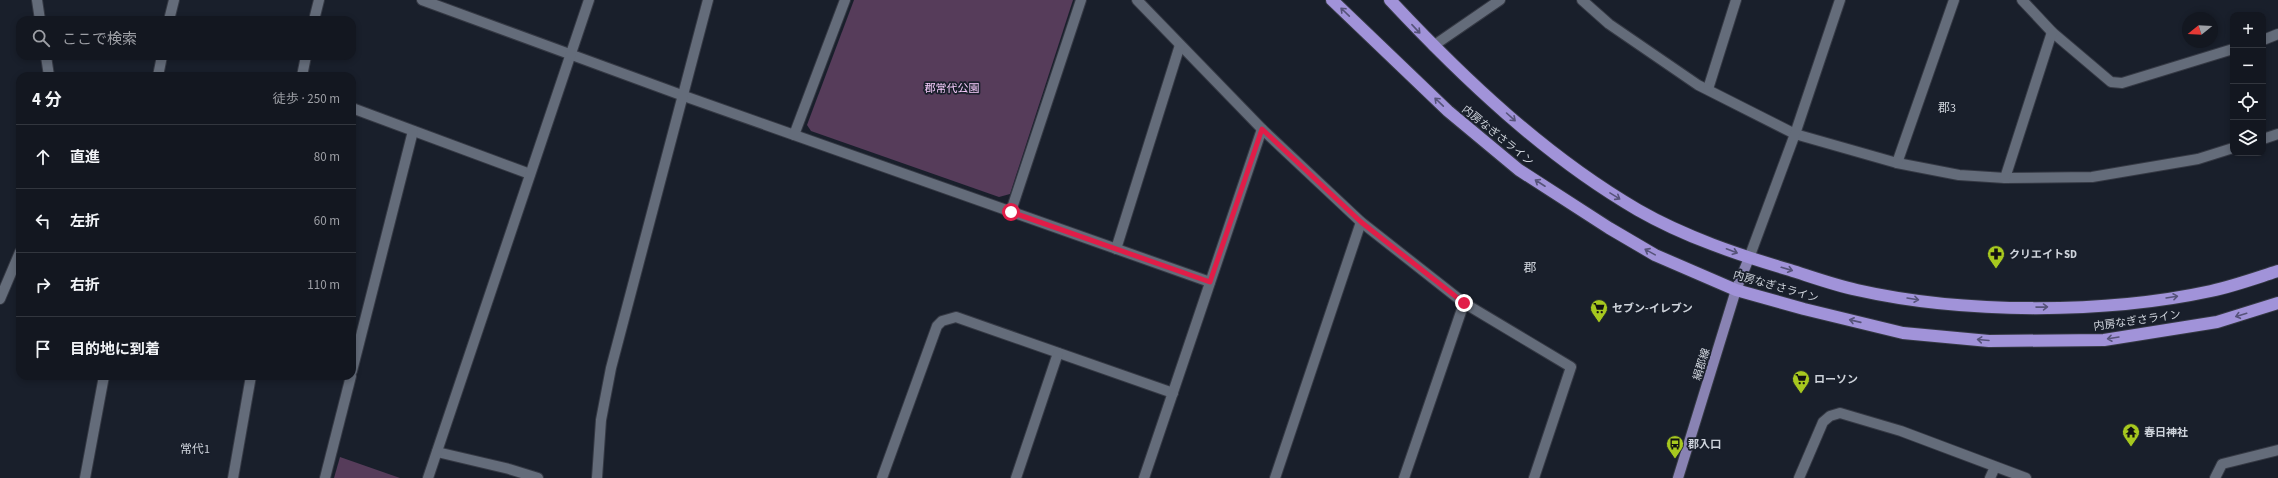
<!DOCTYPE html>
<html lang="ja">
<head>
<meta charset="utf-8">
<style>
  body { margin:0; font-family:"Source Sans 3","Noto Sans JP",sans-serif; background:#20242d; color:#f1f3f6 }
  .controls { position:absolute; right:12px; top:12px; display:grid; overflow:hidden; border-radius:8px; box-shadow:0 2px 6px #0003 }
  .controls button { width:36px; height:36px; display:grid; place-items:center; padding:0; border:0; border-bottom:1px solid #32363e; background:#131720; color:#f1f3f6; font:20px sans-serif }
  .compass { position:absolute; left:2182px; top:12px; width:36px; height:36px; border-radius:50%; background:#131720; box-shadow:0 2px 6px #0003; rotate:252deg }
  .stop { position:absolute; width:12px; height:12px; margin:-9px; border:3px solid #e11d48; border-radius:50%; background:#fff }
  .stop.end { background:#e11d48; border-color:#fff; box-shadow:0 1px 4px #0008 }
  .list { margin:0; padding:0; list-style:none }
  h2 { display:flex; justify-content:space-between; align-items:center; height:52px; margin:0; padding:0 16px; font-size:17px }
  h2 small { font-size:13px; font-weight:400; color:#9d9fa5 }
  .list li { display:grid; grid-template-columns:26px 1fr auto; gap:12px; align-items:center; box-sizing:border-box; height:64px; padding:0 16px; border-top:1px solid #32363e }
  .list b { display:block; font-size:15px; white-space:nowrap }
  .list em { font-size:13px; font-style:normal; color:#9d9fa5 }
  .icon { flex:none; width:22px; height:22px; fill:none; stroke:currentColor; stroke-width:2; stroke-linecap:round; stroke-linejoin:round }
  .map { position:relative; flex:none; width:2278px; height:478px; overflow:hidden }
  .search { position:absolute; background:#131720; box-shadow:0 2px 6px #0003; left:16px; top:16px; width:340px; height:44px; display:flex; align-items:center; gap:10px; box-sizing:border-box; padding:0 14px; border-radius:12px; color:#9d9fa5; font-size:15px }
  .panel { position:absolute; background:#131720; box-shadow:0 2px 6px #0003; left:16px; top:72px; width:340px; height:308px; border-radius:12px }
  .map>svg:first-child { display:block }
  .green { fill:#563c5a }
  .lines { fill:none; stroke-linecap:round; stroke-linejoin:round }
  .minor-casing { stroke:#353944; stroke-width:12 }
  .major-casing { stroke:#353944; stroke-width:12 }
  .highway-casing { stroke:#353944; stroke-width:14 }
  .minor { stroke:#646c7a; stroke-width:10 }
  .major { stroke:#8983b3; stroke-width:10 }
  .highway { stroke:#a193d9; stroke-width:12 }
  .oneway { stroke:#565379 }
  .route { stroke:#e11d48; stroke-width:5 }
  .labels { text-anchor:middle; stroke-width:3.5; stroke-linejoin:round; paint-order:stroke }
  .park-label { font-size:11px; fill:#f6ccfc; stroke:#191f2b }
  .street-label { font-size:11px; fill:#ced3db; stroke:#191f2b }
  .poi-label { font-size:11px; font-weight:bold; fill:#ced3db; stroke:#191f2b; text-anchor:start }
  .neighbourhood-label { font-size:12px; fill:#ced3db; stroke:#191f2b }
  .quarter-label { font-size:13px; fill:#ced3db; stroke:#191f2b }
</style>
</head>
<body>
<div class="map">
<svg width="2278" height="478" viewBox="0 0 2278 478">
  <rect width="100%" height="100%" fill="#191f2b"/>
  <!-- green -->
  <g class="green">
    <path d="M 854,0 L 1073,0 L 1010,194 L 999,197 L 811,131 L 807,125 Z"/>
    <path d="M 340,457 L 400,478 L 334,478 Z"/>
  </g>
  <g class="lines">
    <!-- minor casing -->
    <g class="minor-casing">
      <g id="minor">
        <path d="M 37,0 L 40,20"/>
        <path d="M 422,0 L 684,96 L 1210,282"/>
        <path d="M 1137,0 L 1262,129 L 1361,222 L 1464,303 L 1571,367 L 1534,478"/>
        <path d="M 1582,0 L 1609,24 L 1698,85 L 1795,134 L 1897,163 L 1959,175 L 2005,178 L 2092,177 L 2198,159 L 2233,148"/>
        <path d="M 2022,0 L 2052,32 L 2111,82 L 2122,83 L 2233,49"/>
        <path d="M 169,20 L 174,0"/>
        <path d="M 314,20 L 319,0"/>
        <path d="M 2263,40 L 2278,34"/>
        <path d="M 1433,46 L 1500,0"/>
        <path d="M 46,56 L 49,76"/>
        <path d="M 158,76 L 162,56"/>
        <path d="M 302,76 L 306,56"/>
        <path d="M 1708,89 L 1736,0"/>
        <path d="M 352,108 L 530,174"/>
        <path d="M 794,135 L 845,0"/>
        <path d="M 2263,139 L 2278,134"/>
        <path d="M 1897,163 L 1954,0"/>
        <path d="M 2005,178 L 2052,32"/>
        <path d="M 1011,211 L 1081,0"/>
        <path d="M 1116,249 L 1180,45"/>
        <path d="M 1749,258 L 1795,134 L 1840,0"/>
        <path d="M 0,299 L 20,252"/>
        <path d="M 352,371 L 413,131"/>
        <path d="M 437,452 L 509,469 L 538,478"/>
        <path d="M 85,478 L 104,376"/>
        <path d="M 233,478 L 251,376"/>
        <path d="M 325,478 L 351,376"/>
        <path d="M 428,478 L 589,0"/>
        <path d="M 597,478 L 601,420 L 611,368 L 708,0"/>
        <path d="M 882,478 L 937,326 L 942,321 L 956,317 L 1173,393"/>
        <path d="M 1016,478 L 1058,353"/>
        <path d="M 1144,478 L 1262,129"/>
        <path d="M 1275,478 L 1361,222"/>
        <path d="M 1404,478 L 1464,303"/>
        <path d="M 1799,478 L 1823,422 L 1830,416 L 1840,413 L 1901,431 L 2026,478"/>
        <path d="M 1990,478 L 1995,467"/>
        <path d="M 2215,478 L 2222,464 L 2278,450"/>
      </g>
    </g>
    <!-- major casing -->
    <g class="major-casing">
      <path id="major" d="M 1678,478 L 1736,290 L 1749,258"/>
    </g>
    <!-- highway casing -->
    <g class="highway-casing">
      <g id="highway">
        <path d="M 1332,0 L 1448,111 L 1519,170 L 1609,228 L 1655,255 L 1736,290 L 1804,309 L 1903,333 L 1989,341 L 2104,340 L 2217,322 L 2278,303"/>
        <path d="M 1390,0 C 1463,78 1545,156 1638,210 C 1685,237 1739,255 1790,270 C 1812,277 1834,285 1857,290 C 1963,314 2105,314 2211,291 C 2234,286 2256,278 2278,271"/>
      </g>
    </g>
    <!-- minor -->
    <use href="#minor" class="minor"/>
    <!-- major -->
    <use href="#major" class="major"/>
    <!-- highway -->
    <use href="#highway" class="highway"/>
  </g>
  <!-- one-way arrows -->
  <defs><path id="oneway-shaft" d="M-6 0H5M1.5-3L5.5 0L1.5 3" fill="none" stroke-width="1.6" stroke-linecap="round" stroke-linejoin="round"/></defs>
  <g class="oneway">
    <use href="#oneway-shaft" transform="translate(1345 12) rotate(-136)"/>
    <use href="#oneway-shaft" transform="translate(1416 29) rotate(47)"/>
    <use href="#oneway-shaft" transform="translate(1439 102) rotate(-136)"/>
    <use href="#oneway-shaft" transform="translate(1511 117) rotate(42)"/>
    <use href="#oneway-shaft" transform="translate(1540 183) rotate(-147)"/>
    <use href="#oneway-shaft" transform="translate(1615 196) rotate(32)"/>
    <use href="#oneway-shaft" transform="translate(1732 251) rotate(21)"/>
    <use href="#oneway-shaft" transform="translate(1650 252) rotate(-151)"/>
    <use href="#oneway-shaft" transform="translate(1787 269) rotate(16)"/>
    <use href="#oneway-shaft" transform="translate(2172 297) rotate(-9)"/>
    <use href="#oneway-shaft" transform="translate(1913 299) rotate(9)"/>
    <use href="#oneway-shaft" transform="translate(2042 307) rotate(-1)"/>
    <use href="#oneway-shaft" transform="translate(2241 315) rotate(163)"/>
    <use href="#oneway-shaft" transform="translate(1855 321) rotate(-167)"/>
    <use href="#oneway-shaft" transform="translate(2113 338) rotate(171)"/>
    <use href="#oneway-shaft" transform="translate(1983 340) rotate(-175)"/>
  </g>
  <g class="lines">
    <!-- route -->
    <path class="route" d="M 1011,212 L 1210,282 L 1262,129 L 1361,222 L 1464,303"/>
  </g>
  <!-- icons -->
  <defs>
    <g id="pharmacy-pin" transform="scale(0.9)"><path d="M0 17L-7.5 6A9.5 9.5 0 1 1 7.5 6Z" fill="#a7c81f" stroke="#191f2b"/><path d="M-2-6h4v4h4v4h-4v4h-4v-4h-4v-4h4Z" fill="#111"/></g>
    <g id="supermarket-pin" transform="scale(0.9)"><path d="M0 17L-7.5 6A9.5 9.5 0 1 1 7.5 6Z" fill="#a7c81f" stroke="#191f2b"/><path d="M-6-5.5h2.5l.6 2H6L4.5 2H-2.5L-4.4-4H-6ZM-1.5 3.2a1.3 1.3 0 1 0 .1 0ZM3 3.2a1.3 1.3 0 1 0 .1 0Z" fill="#111"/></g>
    <g id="temple-pin" transform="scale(0.9)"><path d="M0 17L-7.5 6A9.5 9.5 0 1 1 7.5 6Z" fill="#a7c81f" stroke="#191f2b"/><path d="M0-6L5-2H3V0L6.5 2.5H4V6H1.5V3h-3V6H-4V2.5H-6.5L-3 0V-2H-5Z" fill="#111"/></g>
    <g id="bus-pin" transform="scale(0.9)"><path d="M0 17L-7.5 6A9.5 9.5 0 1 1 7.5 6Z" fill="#a7c81f" stroke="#191f2b"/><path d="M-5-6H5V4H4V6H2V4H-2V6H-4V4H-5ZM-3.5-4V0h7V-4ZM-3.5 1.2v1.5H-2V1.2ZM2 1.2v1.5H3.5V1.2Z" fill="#111"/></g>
  </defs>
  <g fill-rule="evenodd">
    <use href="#pharmacy-pin" x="1996" y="254"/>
    <use href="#supermarket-pin" x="1599" y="308"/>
    <use href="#supermarket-pin" x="1801" y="379"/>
    <use href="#temple-pin" x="2131" y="432"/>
    <use href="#bus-pin" x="1675" y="444"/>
  </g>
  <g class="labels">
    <!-- park labels -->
    <g class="park-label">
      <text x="952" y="92">郡常代公園</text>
    </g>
    <!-- street labels -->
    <g class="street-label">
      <text transform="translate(1498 135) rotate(39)" y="4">内房なぎさライン</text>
      <text transform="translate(1776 286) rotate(16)" y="4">内房なぎさライン</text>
      <text transform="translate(2137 320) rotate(-8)" y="4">内房なぎさライン</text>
      <text transform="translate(1701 364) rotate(-73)" y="4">絹郡線</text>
    </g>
    <!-- poi labels -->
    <g class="poi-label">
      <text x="2009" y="258">クリエイトSD</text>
      <text x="1612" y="312">セブン-イレブン</text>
      <text x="1814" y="383">ローソン</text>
      <text x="2144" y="436">春日神社</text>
      <text x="1688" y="448">郡入口</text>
    </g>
    <!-- neighbourhood labels -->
    <g class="neighbourhood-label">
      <text x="1947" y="112">郡3</text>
      <text x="195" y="453">常代1</text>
    </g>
    <!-- quarter labels -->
    <g class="quarter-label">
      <text x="1530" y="272">郡</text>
    </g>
  </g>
</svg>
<div class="controls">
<button>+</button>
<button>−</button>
<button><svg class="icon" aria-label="locate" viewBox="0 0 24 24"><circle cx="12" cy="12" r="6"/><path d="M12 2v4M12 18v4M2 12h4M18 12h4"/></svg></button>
<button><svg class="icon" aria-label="layers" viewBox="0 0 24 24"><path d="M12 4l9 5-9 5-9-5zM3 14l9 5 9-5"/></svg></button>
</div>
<svg class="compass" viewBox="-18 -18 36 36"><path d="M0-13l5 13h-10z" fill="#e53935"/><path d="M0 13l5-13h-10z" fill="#9d9fa5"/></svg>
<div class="stop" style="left:1011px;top:212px"></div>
<div class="stop end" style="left:1464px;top:303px"></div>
<div class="search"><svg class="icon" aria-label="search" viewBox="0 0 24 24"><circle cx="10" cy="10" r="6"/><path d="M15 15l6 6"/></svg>ここで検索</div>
<section class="panel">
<h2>4 分<small>徒歩 · 250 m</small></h2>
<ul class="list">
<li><svg class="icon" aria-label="ahead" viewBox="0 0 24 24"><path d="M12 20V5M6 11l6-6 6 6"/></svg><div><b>直進</b></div><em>80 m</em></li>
<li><svg class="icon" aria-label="left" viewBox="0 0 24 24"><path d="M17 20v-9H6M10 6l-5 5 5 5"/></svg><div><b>左折</b></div><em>60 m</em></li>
<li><svg class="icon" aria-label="right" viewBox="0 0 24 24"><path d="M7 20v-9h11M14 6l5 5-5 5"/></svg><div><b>右折</b></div><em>110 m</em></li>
<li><svg class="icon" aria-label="arrive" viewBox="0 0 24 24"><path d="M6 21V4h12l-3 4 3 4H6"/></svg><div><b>目的地に到着</b></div></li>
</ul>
</section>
</div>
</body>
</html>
